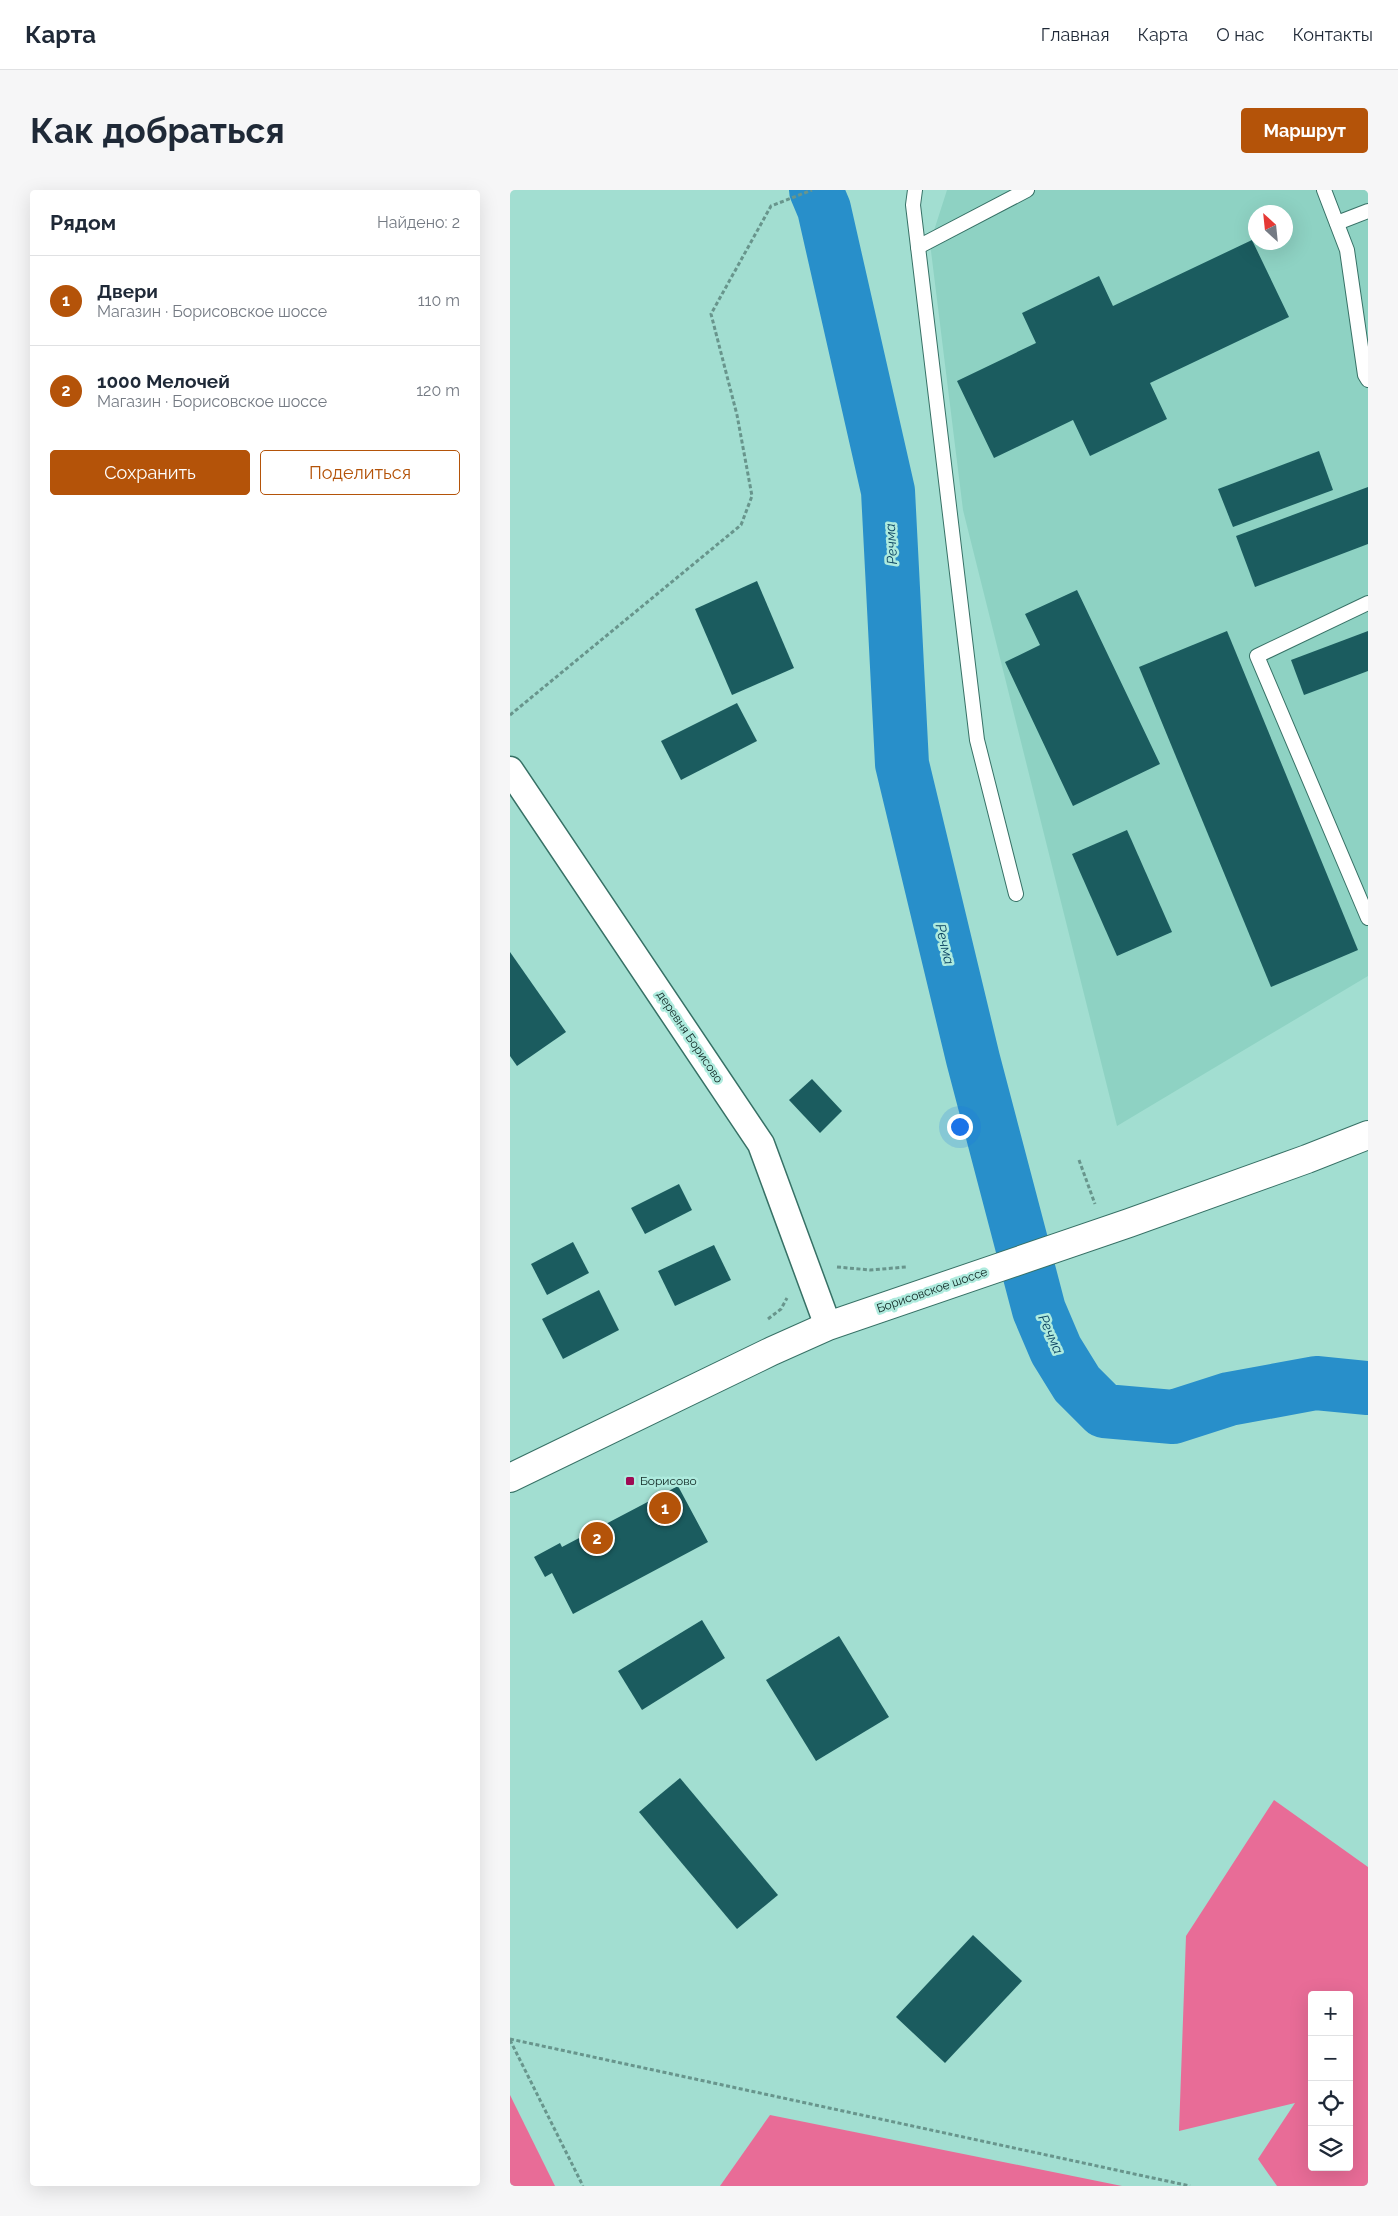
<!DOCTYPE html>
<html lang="ru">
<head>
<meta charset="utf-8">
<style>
  body { margin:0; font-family:Raleway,sans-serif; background:#f6f6f7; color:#1f2937 }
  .controls { position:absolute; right:15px; bottom:15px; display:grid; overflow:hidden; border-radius:5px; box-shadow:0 5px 20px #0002 }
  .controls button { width:45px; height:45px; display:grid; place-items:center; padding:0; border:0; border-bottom:1px solid #e0e1e3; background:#fff; color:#1f2937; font:25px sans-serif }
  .compass { position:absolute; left:738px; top:15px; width:45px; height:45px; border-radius:50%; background:#fff; box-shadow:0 5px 20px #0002; rotate:333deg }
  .you { position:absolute; left:449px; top:936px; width:18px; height:18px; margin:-12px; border:4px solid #fff; border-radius:50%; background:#1a73e8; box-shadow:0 0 0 8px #1a73e833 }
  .badge { display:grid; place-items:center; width:32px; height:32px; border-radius:50%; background:#b45309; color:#fff; font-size:16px; font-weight:700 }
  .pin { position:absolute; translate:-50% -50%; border:2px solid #fff; box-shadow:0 1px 5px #0006 }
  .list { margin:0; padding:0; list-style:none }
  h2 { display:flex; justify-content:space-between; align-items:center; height:65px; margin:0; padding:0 20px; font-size:21px }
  h2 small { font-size:16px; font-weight:400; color:#747a83 }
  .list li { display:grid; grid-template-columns:32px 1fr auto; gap:15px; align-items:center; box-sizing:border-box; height:90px; padding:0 20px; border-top:1px solid #e0e1e3 }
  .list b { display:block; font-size:19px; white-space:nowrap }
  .list p { margin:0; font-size:16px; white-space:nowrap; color:#747a83 }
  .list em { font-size:16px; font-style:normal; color:#747a83 }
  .actions { display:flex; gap:10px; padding:15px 20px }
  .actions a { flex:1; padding:11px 0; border:1px solid #b45309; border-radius:5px; text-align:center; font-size:18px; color:#b45309 }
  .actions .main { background:#b45309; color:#fff }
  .icon { flex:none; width:28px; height:28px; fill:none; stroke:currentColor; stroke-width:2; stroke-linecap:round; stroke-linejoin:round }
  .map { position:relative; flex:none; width:858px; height:1996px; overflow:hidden; border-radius:5px }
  header { display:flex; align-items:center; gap:30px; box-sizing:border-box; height:70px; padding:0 25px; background:#fff; border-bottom:1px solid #e0e1e3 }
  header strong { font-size:24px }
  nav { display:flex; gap:28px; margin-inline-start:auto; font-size:18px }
  .intro { display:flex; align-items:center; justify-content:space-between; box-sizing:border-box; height:120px; padding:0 30px }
  h1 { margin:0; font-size:35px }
  .button { padding:12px 22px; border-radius:5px; background:#b45309; color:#fff; font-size:18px; font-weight:700 }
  main { display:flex; gap:30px; padding:0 30px }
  aside { flex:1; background:#fff; border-radius:5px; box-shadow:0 5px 20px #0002 }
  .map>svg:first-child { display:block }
  .built { fill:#8ed2c3; fill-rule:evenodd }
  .forest { fill:#e86c97; fill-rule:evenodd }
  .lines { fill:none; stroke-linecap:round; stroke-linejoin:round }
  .river { stroke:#288fca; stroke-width:54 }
  .building { fill:#1b5c5f }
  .lane-casing { stroke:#377166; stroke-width:16 }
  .street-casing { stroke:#377166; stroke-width:29 }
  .primary-casing { stroke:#377166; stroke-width:30 }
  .path { stroke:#68958c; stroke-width:3; stroke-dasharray:4 2.5; stroke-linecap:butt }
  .lane { stroke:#fff; stroke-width:14 }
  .street { stroke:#fff; stroke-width:26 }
  .primary { stroke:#fff; stroke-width:28 }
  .poi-dot { fill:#9e0a53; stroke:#afebde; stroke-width:2 }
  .labels { text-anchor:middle; stroke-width:5; stroke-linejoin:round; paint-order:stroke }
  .street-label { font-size:12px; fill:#0f2723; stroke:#afebde }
  .poi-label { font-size:12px; fill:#0f2723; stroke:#afebde; text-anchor:start }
  .water-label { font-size:14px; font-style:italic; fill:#0b4261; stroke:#afebde }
</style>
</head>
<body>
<header>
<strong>Карта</strong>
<nav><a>Главная</a><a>Карта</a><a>О нас</a><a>Контакты</a></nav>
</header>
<div class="intro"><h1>Как добраться</h1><a class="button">Маршрут</a></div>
<main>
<aside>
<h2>Рядом<small>Найдено: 2</small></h2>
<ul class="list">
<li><span class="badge">1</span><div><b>Двери</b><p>Магазин · Борисовское шоссе</p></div><em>110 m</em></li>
<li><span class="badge">2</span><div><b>1000 Мелочей</b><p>Магазин · Борисовское шоссе</p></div><em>120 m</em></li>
</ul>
<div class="actions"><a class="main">Сохранить</a><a>Поделиться</a></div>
</aside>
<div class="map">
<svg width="858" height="1996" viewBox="0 0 858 1996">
  <rect width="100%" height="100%" fill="#a2ded1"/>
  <!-- built -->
  <path class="built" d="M 437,0 L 858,0 L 858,786 L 607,936 L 453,320 L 420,53 ZM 746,22 L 776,22 L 776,52 L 746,52 Z"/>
  <!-- forest -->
  <g class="forest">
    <path d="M 764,1610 L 858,1677 L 858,1996 L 767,1996 L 748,1969 L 785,1913 L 669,1941 L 676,1746 ZM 802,1805 L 839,1805 L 839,1977 L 802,1977 Z"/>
    <path d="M 0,1905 L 45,1996 L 0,1996 Z"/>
    <path d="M 260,1925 L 612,1996 L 210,1996 Z"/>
  </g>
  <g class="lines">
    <!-- river -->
    <path class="river" d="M 306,0 L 314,19 L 378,301 L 392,574 L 463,869 L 529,1120 L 546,1160 L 567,1194 L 594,1221 L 663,1227 L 719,1209 L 806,1193 L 858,1198"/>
  </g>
  <!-- building -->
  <g class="building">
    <path d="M 742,50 L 779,127 L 640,193 L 657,229 L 580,266 L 563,230 L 484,268 L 447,191 L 526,153 L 512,123 L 589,86 L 603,116 Z"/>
    <path d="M 809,261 L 823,300 L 723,337 L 708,299 Z"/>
    <path d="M 858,297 L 858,354 L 745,397 L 726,346 Z"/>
    <path d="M 247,391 L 284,478 L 222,505 L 185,419 Z"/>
    <path d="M 567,400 L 650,574 L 563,616 L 495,472 L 530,455 L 515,424 Z"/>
    <path d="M 717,441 L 848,760 L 761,797 L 629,477 Z"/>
    <path d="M 858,441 L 858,481 L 794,505 L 781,470 Z"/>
    <path d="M 227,513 L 247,551 L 171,590 L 151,551 Z"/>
    <path d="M 617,640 L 662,742 L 607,766 L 562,664 Z"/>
    <path d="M 0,762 L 56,842 L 7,876 L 0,866 Z"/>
    <path d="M 302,889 L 332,921 L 310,943 L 279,910 Z"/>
    <path d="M 169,994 L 182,1020 L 135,1044 L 121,1018 Z"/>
    <path d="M 63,1052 L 79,1083 L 37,1105 L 21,1074 Z"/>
    <path d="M 204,1055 L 221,1090 L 165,1116 L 148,1081 Z"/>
    <path d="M 89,1100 L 109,1140 L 53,1169 L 32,1129 Z"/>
    <path d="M 168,1296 L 198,1352 L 63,1424 L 42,1383 L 35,1387 L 24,1367 L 50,1353 L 52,1357 Z"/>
    <path d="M 192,1430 L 215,1468 L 132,1520 L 108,1481 Z"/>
    <path d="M 329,1446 L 379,1527 L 306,1571 L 256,1490 Z"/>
    <path d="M 170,1588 L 268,1705 L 227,1739 L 129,1622 Z"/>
    <path d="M 463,1745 L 512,1791 L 435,1873 L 386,1827 Z"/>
  </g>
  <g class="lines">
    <!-- lane casing -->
    <g class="lane-casing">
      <g id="lane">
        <path d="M 405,0 L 403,15 L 467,550 L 506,704"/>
        <path d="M 814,0 L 837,60 L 855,185 L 858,190"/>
        <path d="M 827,33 L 858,21"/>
        <path d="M 408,57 L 517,0"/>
        <path d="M 858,728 L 747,466 L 858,413"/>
      </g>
    </g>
    <!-- street casing -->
    <g class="street-casing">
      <path id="street" d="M 0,580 L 251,954 L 318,1136"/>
    </g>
    <!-- primary casing -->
    <g class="primary-casing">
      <path id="primary" d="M 0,1288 L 262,1161 L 318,1136 L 619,1033 L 797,969 L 858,945"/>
    </g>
    <!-- path -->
    <g class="path">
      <path d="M 0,525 L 231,335 L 242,306 L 227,225 L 201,124 L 261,16 L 302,0"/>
      <path d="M 569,970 L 585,1014"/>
      <path d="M 327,1077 L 360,1080 L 396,1077"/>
      <path d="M 258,1129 L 271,1119 L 277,1108"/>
      <path d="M 0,1849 L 680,1996"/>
      <path d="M 0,1850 L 73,1996"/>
    </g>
    <!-- lane -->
    <use href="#lane" class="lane"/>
    <!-- street -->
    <use href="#street" class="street"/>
    <!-- primary -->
    <use href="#primary" class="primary"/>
  </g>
  <!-- markers -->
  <rect class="poi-dot" x="115" y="1286" width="10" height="10" rx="2.5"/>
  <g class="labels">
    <!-- street labels -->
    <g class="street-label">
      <text transform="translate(180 847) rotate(56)" y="4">деревня Борисово</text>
      <text transform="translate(422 1100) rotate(-19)" y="4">Борисовское шоссе</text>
    </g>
    <!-- poi labels -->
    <g class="poi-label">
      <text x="130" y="1295">Борисово</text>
    </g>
    <!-- water labels -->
    <g class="water-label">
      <text transform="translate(381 354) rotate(-93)" y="5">Речма</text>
      <text transform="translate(435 754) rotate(77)" y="5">Речма</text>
      <text transform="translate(541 1144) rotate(66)" y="5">Речма</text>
    </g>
  </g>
</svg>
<div class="controls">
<button>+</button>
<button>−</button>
<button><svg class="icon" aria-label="locate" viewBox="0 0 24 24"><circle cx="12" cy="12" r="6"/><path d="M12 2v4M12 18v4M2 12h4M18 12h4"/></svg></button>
<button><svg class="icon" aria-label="layers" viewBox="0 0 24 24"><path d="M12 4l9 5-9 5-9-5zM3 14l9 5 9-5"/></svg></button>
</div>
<svg class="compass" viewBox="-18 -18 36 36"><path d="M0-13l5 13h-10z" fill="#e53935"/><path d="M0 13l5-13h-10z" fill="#747a83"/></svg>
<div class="you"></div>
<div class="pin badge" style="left:155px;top:1318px">1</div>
<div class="pin badge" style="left:87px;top:1348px">2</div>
</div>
</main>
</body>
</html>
